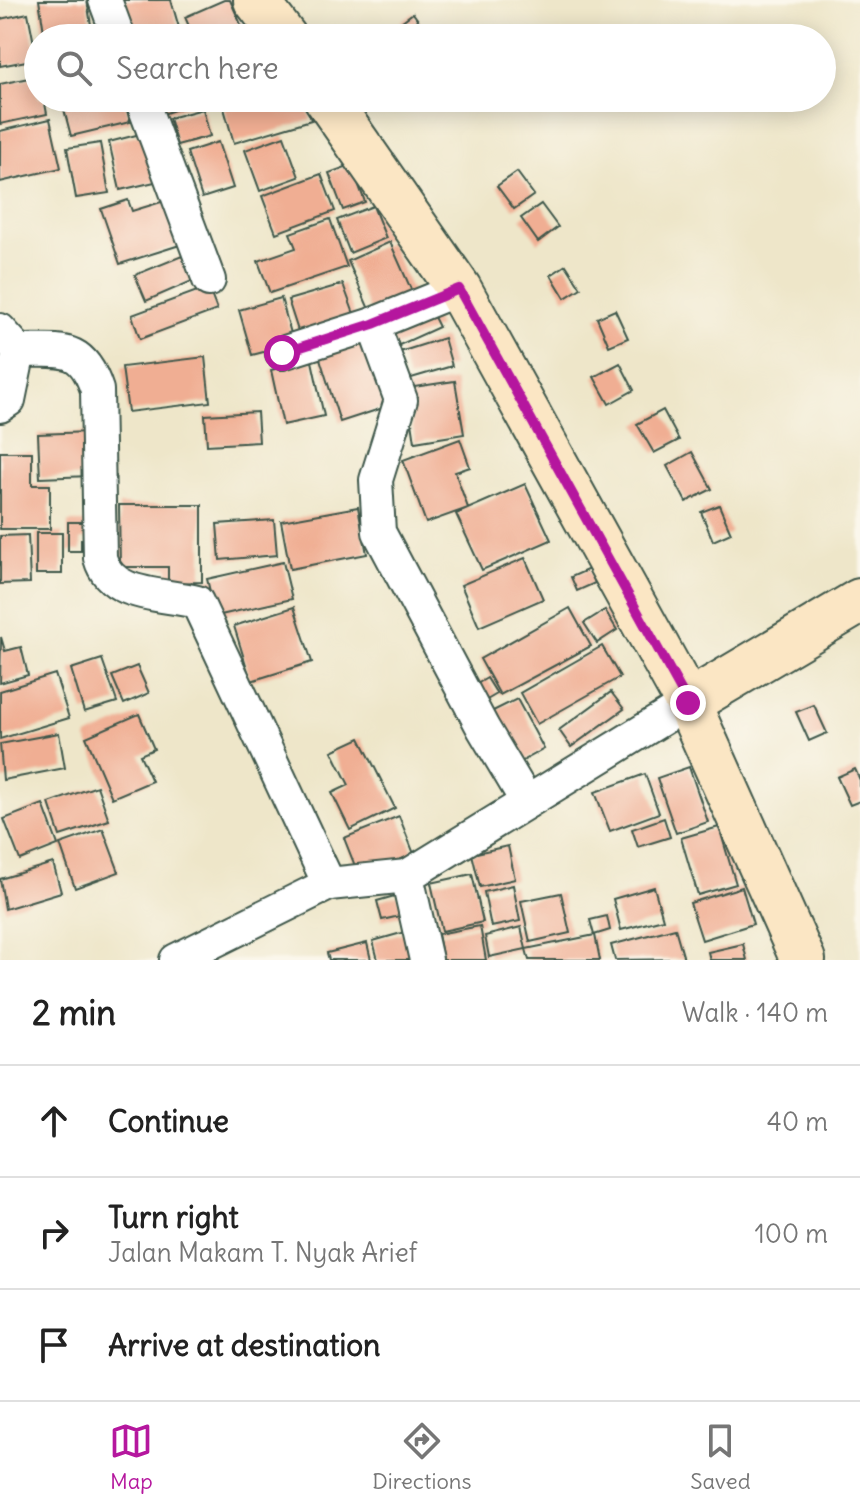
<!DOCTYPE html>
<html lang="en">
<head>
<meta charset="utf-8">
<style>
  body { margin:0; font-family:Delius,sans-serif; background:#f6f6f6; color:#222 }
  .stop { position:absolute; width:24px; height:24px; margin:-18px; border:6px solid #b5179e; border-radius:50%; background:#fff }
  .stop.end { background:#b5179e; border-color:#fff; box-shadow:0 2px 8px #0008 }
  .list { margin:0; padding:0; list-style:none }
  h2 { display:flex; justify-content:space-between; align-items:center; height:104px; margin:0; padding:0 32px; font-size:34px }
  h2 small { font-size:26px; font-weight:400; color:#767676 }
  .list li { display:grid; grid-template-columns:52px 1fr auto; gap:24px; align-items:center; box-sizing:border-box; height:112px; padding:0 32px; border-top:2px solid #e0e0e0 }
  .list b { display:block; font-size:30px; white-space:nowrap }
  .list p { margin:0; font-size:26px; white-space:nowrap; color:#767676 }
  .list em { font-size:26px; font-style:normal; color:#767676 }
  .icon { flex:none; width:44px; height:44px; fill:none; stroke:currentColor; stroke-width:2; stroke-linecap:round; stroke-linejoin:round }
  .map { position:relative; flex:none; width:860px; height:960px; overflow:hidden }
  .search { position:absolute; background:#fff; box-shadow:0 4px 20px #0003; left:24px; right:24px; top:24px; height:88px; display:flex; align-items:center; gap:20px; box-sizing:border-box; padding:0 28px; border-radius:44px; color:#767676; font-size:30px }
  .sheet { height:440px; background:#fff }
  nav { display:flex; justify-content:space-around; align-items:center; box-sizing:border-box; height:112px; border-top:2px solid #e0e0e0; background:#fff; font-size:22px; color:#767676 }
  nav a { display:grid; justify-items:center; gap:4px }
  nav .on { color:#b5179e }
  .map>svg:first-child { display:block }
  .building { fill:#f0ae93 }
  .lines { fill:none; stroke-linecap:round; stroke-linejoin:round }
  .street-casing { stroke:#3e564a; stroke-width:36 }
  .secondary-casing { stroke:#3e564a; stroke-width:48 }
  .street { stroke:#fff; stroke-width:32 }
  .secondary { stroke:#fbe6c4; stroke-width:44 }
  .route { stroke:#b5179e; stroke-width:10 }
</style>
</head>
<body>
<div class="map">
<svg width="860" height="960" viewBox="0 0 860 960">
  <rect width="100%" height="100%" fill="#fbf7ec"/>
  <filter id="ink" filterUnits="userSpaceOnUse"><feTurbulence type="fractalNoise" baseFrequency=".0125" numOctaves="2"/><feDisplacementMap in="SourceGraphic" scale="16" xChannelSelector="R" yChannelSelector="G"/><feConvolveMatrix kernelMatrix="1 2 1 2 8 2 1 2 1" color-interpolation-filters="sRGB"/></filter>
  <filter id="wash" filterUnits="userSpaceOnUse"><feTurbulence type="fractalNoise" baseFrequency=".006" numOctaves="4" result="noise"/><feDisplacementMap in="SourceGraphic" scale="32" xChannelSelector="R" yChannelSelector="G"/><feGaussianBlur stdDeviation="1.8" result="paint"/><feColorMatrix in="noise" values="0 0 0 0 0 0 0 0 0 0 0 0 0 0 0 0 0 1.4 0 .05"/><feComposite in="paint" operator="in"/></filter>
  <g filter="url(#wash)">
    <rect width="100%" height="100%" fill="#eee6c9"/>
    <g id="blocks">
      <!-- building -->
      <g class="building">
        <path d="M 39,0 L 87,0 L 91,25 L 44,32 Z"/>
        <path d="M 115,0 L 171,0 L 182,38 L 126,38 Z"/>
        <path d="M 224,0 L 230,0 L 247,38 L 194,38 L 185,17 Z"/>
        <path d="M 28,13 L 37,59 L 0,66 L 0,19 Z"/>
        <path d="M 413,13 L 430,37 L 429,38 L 401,38 L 393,28 Z"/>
        <path d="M 38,76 L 38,98 L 44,98 L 47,114 L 0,124 L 0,84 Z"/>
        <path d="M 61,98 L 124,98 L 130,122 L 71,136 Z"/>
        <path d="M 151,98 L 197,98 L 198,102 L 157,116 Z"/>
        <path d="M 221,98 L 262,98 L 263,103 L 280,98 L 304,98 L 311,120 L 234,143 Z"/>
        <path d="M 203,109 L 210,136 L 177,145 L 169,118 Z"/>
        <path d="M 50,119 L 61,168 L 0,182 L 0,131 Z"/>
        <path d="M 148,132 L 159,181 L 120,190 L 109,142 Z"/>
        <path d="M 284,136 L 299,177 L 260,191 L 245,150 Z"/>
        <path d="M 218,142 L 233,188 L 202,198 L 187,152 Z"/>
        <path d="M 100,143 L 109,193 L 76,198 L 67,148 Z"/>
        <path d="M 351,165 L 365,202 L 343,210 L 329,173 Z"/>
        <path d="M 517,172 L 534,195 L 514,209 L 497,186 Z"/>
        <path d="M 321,174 L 335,211 L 276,233 L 262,196 Z"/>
        <path d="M 171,199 L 186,243 L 120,264 L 101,209 L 128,200 L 132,211 Z"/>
        <path d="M 541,204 L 558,227 L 538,242 L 521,218 Z"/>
        <path d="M 373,206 L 386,238 L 350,253 L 337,220 Z"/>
        <path d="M 330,219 L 347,267 L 270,293 L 258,261 L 296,248 L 290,233 Z"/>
        <path d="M 390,242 L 414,296 L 371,314 L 348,261 Z"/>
        <path d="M 182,256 L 192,281 L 146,301 L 135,275 Z"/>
        <path d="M 566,265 L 581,288 L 565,298 L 551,275 Z"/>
        <path d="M 343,284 L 357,322 L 301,340 L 288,300 Z"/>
        <path d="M 208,287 L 217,310 L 140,339 L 132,315 Z"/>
        <path d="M 281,298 L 294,344 L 252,355 L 239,310 Z"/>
        <path d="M 430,309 L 439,327 L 395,347 L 387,328 Z"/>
        <path d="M 615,310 L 628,338 L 609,346 L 597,318 Z"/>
        <path d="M 369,333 L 392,405 L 340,422 L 317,349 Z"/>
        <path d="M 444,338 L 452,366 L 408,379 L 400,352 Z"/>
        <path d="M 205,357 L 210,402 L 128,412 L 122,367 Z"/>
        <path d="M 312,361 L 324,416 L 283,425 L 271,370 Z"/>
        <path d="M 620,363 L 634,390 L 609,404 L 594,377 Z"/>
        <path d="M 455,381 L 464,434 L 415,442 L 407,388 Z"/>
        <path d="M 663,410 L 679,440 L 654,453 L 637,424 Z"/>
        <path d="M 257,412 L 259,442 L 207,445 L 205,415 Z"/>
        <path d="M 89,432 L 90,476 L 40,478 L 38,434 Z"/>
        <path d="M 460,439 L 470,467 L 455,472 L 468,508 L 426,523 L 403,460 Z"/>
        <path d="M 0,452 L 32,452 L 32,485 L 50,485 L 50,529 L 0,529 Z"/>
        <path d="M 692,452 L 712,489 L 686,502 L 667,466 Z"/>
        <path d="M 525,484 L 551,540 L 482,570 L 456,514 Z"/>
        <path d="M 119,505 L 202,505 L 202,582 L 168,583 L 168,567 L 120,567 Z"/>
        <path d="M 719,505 L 731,533 L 713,541 L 701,512 Z"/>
        <path d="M 358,507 L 367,554 L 290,569 L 281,521 Z"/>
        <path d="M 274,520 L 277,555 L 220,560 L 217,524 Z"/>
        <path d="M 68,522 L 91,522 L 91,539 L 81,539 L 81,551 L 68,551 Z"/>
        <rect x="36" y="533" width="26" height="41"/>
        <path d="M 28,535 L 30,583 L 0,584 L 0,536 Z"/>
        <path d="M 525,558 L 543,599 L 479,627 L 461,585 Z"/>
        <path d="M 283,562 L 292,599 L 216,616 L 207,579 Z"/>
        <path d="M 589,569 L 595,583 L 577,591 L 571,577 Z"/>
        <path d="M 294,607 L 312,662 L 251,681 L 234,626 Z"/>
        <path d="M 570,608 L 591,646 L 500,695 L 480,659 Z"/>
        <path d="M 605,610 L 617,630 L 597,643 L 584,623 Z"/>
        <path d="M 1,637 L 5,651 L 21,647 L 28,675 L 0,683 Z"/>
        <path d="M 602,646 L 620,677 L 537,724 L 520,693 Z"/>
        <path d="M 102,659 L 117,702 L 84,712 L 71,669 Z"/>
        <path d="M 137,666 L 149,693 L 124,704 L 112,676 Z"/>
        <path d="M 55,674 L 69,718 L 0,739 L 0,691 Z"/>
        <path d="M 487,678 L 497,694 L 480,704 L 470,688 Z"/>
        <path d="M 611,692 L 624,709 L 571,747 L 559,730 Z"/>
        <path d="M 517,699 L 544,749 L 519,763 L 491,712 Z"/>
        <path d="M 814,705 L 827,733 L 809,741 L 796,712 Z"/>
        <path d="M 139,714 L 154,749 L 140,755 L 152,781 L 112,798 L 86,737 Z"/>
        <path d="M 59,733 L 65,768 L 3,780 L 0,744 Z"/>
        <path d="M 360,738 L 395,808 L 350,830 L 332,793 L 349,785 L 332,751 Z"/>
        <path d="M 689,767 L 708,822 L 676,833 L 657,778 Z"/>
        <path d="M 855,769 L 860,780 L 860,801 L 850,805 L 837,777 Z"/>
        <path d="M 645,774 L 659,813 L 610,831 L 595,792 Z"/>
        <path d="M 97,786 L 109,820 L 60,836 L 49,803 Z"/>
        <path d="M 43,804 L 58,845 L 20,860 L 4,819 Z"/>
        <path d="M 399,816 L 414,854 L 359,876 L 344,838 Z"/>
        <path d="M 664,818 L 670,837 L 638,847 L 632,829 Z"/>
        <path d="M 719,827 L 736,884 L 698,895 L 681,838 Z"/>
        <path d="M 103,829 L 119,872 L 75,888 L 60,844 Z"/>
        <path d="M 508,846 L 515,879 L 480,887 L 472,854 Z"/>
        <path d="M 53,863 L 61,892 L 5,909 L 0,879 Z"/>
        <path d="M 472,874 L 483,922 L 442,931 L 431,883 Z"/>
        <path d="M 513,885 L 520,921 L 491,927 L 484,892 Z"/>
        <path d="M 654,887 L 663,919 L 621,930 L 613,899 Z"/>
        <path d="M 742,887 L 753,924 L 702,940 L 690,903 Z"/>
        <path d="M 561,893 L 570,933 L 530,942 L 521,901 Z"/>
        <path d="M 398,895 L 404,915 L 382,920 L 377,901 Z"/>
        <path d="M 607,916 L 610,930 L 594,935 L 590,920 Z"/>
        <path d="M 480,926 L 486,960 L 443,960 L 438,934 Z"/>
        <path d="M 521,927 L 526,949 L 489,957 L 485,936 Z"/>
        <path d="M 675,928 L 684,959 L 615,960 L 611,945 Z"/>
        <path d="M 412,930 L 420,960 L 378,960 L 373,941 Z"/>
        <path d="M 595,935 L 600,960 L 529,960 L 526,949 Z"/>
        <path d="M 367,943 L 371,960 L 329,960 L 327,953 Z"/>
        <path d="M 743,944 L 747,960 L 710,960 L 708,952 Z"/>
      </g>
    </g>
  </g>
  <g filter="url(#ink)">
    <use href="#blocks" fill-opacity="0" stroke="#3e564a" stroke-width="2"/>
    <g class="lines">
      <!-- street casing -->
      <g class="street-casing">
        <g id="street">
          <path d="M 105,0 L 119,38"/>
          <path d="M 141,98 L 209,280"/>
          <path d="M 373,324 L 401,400 L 376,480 L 379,532 L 483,728 L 527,802"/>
          <path d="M 0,330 L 19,351 C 62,351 82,344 97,390 L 100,558 C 111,598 162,593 197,602 L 329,884"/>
          <path d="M 282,353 L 373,324 L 459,289"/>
          <path d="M 0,406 L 9,400 L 19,351"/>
          <path d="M 407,876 L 426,960"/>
          <path d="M 176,960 L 329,884 L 407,876 L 688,703"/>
        </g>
      </g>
      <!-- secondary casing -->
      <g class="secondary-casing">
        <g id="secondary">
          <path d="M 256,0 L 285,38"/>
          <path d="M 326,98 L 459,289 L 688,703 L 803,960"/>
          <path d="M 688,703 L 860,601"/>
        </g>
      </g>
      <!-- street -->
      <use href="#street" class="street"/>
      <!-- secondary -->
      <use href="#secondary" class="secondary"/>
    </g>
  </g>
  <g class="lines" filter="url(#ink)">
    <!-- route -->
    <path class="route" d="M 282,353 L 373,324 L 459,289 L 688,703"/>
  </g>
</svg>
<div class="stop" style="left:282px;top:353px"></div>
<div class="stop end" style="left:688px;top:703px"></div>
<div class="search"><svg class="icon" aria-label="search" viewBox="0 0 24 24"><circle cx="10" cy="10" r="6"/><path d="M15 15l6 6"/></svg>Search here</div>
</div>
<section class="sheet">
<h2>2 min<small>Walk · 140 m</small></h2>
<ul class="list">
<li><svg class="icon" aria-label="ahead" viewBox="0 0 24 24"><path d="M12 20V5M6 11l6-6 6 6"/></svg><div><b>Continue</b></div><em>40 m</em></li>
<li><svg class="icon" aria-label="right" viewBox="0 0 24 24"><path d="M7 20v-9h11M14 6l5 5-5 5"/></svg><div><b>Turn right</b><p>Jalan Makam T. Nyak Arief</p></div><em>100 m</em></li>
<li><svg class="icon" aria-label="arrive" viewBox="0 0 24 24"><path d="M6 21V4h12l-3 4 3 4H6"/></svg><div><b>Arrive at destination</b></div></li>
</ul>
</section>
<nav>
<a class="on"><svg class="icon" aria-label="map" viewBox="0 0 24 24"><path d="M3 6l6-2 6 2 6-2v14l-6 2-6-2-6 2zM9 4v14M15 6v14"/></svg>Map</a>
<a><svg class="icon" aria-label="directions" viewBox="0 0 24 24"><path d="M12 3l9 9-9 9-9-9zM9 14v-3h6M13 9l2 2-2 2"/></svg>Directions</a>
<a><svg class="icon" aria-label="saved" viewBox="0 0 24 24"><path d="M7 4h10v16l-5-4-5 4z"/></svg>Saved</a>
</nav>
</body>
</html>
